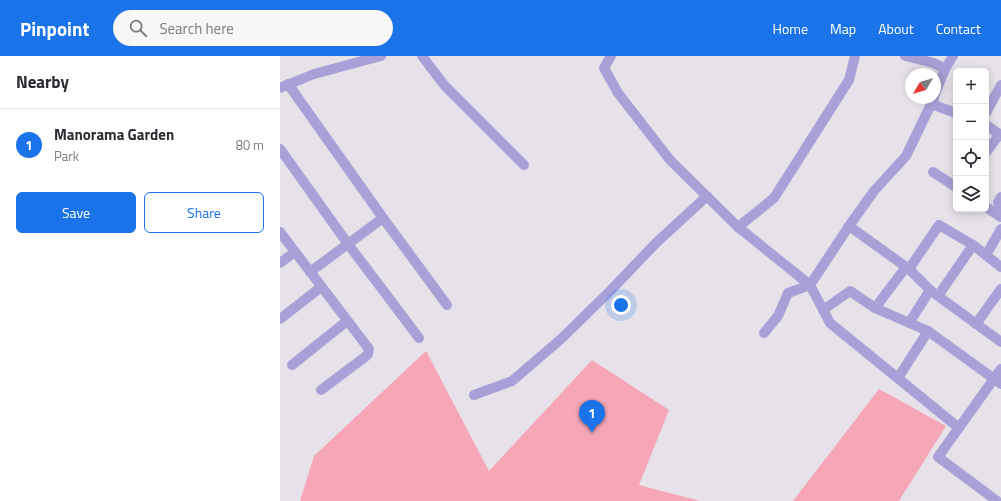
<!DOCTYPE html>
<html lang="en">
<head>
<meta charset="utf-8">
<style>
  body { margin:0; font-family:"Titillium Web",sans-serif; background:#f7f7f7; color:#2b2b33 }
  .controls { position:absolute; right:12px; top:12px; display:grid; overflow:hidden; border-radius:6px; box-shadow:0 2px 10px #0003 }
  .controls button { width:36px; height:36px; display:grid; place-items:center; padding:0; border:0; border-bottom:1px solid #e1e1e2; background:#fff; color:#2b2b33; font:20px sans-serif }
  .compass { position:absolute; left:625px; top:12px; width:36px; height:36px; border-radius:50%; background:#fff; box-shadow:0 2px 10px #0003; rotate:232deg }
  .you { position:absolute; left:341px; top:249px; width:14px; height:14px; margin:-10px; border:3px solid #fff; border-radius:50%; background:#1a73e8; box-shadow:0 0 0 6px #1a73e833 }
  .badge { display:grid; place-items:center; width:26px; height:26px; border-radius:50%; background:#1a73e8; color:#fff; font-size:13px; font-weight:700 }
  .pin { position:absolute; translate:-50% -33px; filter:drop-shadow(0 1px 2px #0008) }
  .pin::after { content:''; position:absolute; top:21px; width:14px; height:12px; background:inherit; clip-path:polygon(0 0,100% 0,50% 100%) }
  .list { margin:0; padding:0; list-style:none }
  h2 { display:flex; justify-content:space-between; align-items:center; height:52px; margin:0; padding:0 16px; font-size:17px }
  h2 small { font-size:13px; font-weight:400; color:#7c7c81 }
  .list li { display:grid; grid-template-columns:26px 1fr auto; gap:12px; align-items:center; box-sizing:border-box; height:72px; padding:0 16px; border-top:1px solid #e1e1e2 }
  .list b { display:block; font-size:15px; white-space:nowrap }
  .list p { margin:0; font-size:13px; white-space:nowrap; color:#7c7c81 }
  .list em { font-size:13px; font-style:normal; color:#7c7c81 }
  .actions { display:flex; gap:8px; padding:12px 16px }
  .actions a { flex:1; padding:9px 0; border:1px solid #1a73e8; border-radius:6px; text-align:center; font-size:14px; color:#1a73e8 }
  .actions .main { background:#1a73e8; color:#fff }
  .icon { flex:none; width:22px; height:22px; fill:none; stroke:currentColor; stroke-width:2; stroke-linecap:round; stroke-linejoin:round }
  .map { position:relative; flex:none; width:721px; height:445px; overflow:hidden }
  header { display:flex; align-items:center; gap:24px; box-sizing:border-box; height:56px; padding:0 20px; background:#1a73e8; color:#fff }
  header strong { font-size:19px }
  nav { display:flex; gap:22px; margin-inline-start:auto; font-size:14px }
  .search { width:280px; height:36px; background:#f7f7f7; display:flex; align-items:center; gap:10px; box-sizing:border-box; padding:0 14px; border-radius:22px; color:#7c7c81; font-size:15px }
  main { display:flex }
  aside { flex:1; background:#fff }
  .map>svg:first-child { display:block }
  .green { fill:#f6a6b7 }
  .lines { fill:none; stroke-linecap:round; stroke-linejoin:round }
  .minor { stroke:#a8a1d7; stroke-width:10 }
</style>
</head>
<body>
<header>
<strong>Pinpoint</strong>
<div class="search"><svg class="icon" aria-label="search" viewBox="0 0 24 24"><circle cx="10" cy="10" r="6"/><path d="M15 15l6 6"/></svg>Search here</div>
<nav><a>Home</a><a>Map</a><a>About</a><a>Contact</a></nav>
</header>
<main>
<aside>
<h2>Nearby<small></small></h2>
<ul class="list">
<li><span class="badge">1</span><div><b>Manorama Garden</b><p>Park</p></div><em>80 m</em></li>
</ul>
<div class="actions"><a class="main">Save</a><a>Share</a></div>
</aside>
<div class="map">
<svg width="721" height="445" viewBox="0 0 721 445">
  <rect width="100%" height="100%" fill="#e7e1ea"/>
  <!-- green -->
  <g class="green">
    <path d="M 146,295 L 209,415 L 312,304 L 389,354 L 359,429 L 420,445 L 20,445 L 34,400 Z"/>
    <path d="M 599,333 L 666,370 L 619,445 L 513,445 Z"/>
  </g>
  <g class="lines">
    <!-- minor -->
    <g class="minor">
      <path d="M 142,0 L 165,30 L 244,109"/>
      <path d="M 331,0 L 324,12 L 338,37 L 390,104 L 458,171 L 530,229 L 550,267 L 679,372"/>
      <path d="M 625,0 L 654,7 L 665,13"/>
      <path d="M 8,28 L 103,162 L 167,249"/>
      <path d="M 0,32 L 34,18 L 101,0"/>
      <path d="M 655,38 L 665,13 L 673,0"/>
      <path d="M 651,48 L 676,57"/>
      <path d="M 706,57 L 721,29"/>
      <path d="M 706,69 L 721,79"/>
      <path d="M 0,93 L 68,188 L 139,282"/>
      <path d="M 706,96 L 720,78"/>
      <path d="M 653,116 L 676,131"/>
      <path d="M 721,141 L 718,146 L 721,158"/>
      <path d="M 706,151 L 721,161"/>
      <path d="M 569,170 L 629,213 L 650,234 L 658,240 L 693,189"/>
      <path d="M 458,171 L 494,142 L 569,24 L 575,0"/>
      <path d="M 0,176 L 89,293 L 88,298 L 85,301 L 41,334"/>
      <path d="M 706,199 L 721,173"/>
      <path d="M 0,207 L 15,196"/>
      <path d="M 629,213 L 659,169 L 693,189 L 721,211"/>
      <path d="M 30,216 L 103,162"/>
      <path d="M 658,240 L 721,286"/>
      <path d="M 595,252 L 626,211"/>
      <path d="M 543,254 L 570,235 L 595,252 L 648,275 L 618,322"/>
      <path d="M 0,263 L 41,231"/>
      <path d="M 629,267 L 650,234"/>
      <path d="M 696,268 L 721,233"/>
      <path d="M 648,275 L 721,328"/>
      <path d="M 484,277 L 498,260 L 508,237 L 530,229 L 569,170 L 594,135 L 626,100 L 654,42"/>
      <path d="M 12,309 L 67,265"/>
      <path d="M 194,339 L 232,325 L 281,283 L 330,235 L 376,187 L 427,140"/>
      <path d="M 717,445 L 658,401 L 721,313"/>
    </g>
  </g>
</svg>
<div class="controls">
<button>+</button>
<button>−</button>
<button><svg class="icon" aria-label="locate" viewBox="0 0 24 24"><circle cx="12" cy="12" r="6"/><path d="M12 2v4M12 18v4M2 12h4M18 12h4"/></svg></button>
<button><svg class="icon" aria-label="layers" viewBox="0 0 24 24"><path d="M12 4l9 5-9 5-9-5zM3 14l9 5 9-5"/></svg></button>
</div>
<svg class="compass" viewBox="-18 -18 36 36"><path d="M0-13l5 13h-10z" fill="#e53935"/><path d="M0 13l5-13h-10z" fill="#7c7c81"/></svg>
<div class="you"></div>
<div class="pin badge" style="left:312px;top:377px">1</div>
</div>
</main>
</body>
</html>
